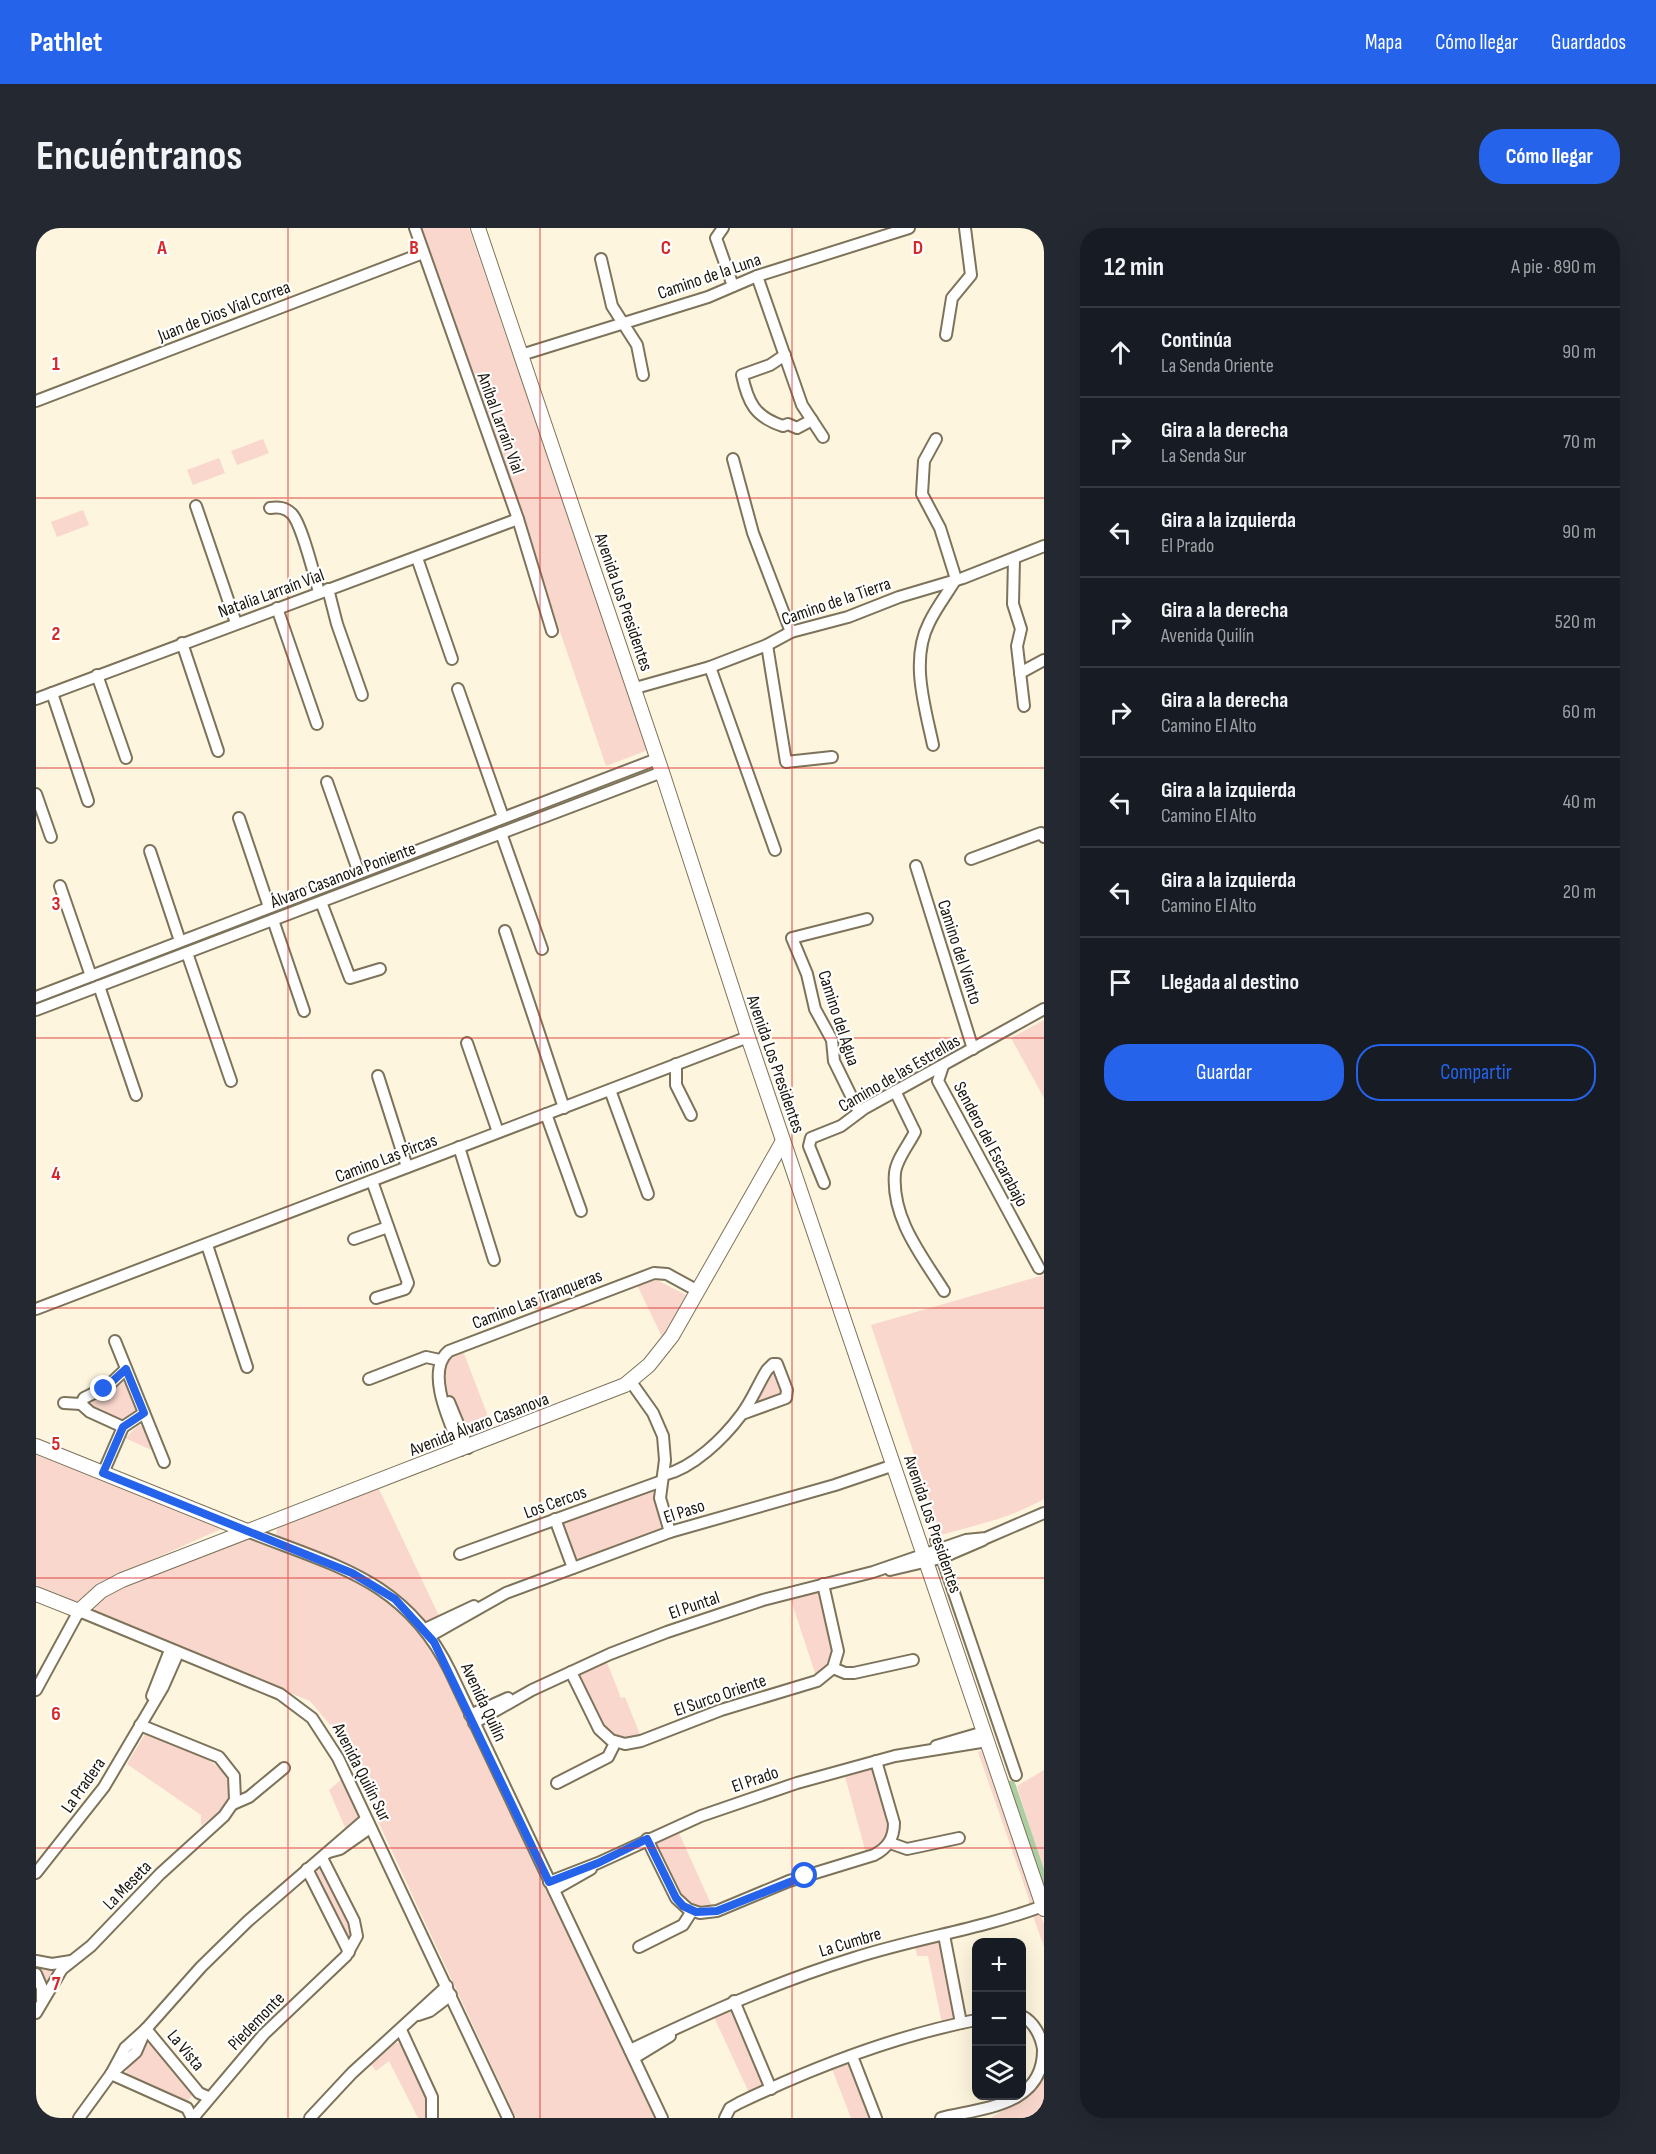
<!DOCTYPE html>
<html lang="es">
<head>
<meta charset="utf-8">
<style>
  body { margin:0; font-family:"Sofia Sans Condensed",sans-serif; background:#242831; color:#f1f3f6 }
  .controls { position:absolute; right:18px; bottom:18px; display:grid; overflow:hidden; border-radius:12px; box-shadow:0 6px 24px #0002 }
  .controls button { width:54px; height:54px; display:grid; place-items:center; padding:0; border:0; border-bottom:2px solid #363941; background:#171b24; color:#f1f3f6; font:30px sans-serif }
  .stop { position:absolute; width:18px; height:18px; margin:-14px; border:4px solid #2563eb; border-radius:50%; background:#fff }
  .stop.end { background:#2563eb; border-color:#fff; box-shadow:0 2px 6px #0008 }
  .list { margin:0; padding:0; list-style:none }
  h2 { display:flex; justify-content:space-between; align-items:center; height:78px; margin:0; padding:0 24px; font-size:26px }
  h2 small { font-size:20px; font-weight:400; color:#9ea1a6 }
  .list li { display:grid; grid-template-columns:39px 1fr auto; gap:18px; align-items:center; box-sizing:border-box; height:90px; padding:0 24px; border-top:2px solid #363941 }
  .list b { display:block; font-size:22px; white-space:nowrap }
  .list p { margin:0; font-size:20px; white-space:nowrap; color:#9ea1a6 }
  .list em { font-size:20px; font-style:normal; color:#9ea1a6 }
  .actions { display:flex; gap:12px; padding:18px 24px }
  .actions a { flex:1; padding:14px 0; border:2px solid #2563eb; border-radius:24px; text-align:center; font-size:21px; color:#2563eb }
  .actions .main { background:#2563eb; color:#fff }
  .icon { flex:none; width:33px; height:33px; fill:none; stroke:currentColor; stroke-width:2; stroke-linecap:round; stroke-linejoin:round }
  .map { position:relative; flex:none; width:1008px; height:1890px; overflow:hidden; border-radius:24px }
  header { display:flex; align-items:center; gap:36px; box-sizing:border-box; height:84px; padding:0 30px; background:#2563eb; color:#fff }
  header strong { font-size:28px }
  nav { display:flex; gap:33px; margin-inline-start:auto; font-size:21px }
  .intro { display:flex; align-items:center; justify-content:space-between; box-sizing:border-box; height:144px; padding:0 36px }
  h1 { margin:0; font-size:42px }
  .button { padding:15px 27px; border-radius:24px; background:#2563eb; color:#fff; font-size:21px; font-weight:700 }
  main { display:flex; gap:36px; padding:0 36px }
  aside { flex:1; background:#171b24; border-radius:24px; box-shadow:0 6px 24px #0002 }
  .map>svg:first-child { display:block }
  .green { fill:#f9d7cc }
  .lines { fill:none; stroke-linecap:round; stroke-linejoin:round }
  .canal { stroke:#abcea2; stroke-width:9 }
  .street-casing { stroke:#7d735a; stroke-width:14 }
  .secondary-casing { stroke:#7d735a; stroke-width:16 }
  .street { stroke:#fff; stroke-width:10 }
  .secondary { stroke:#fff; stroke-width:14 }
  .route { stroke:#2563eb; stroke-width:8 }
  .grid { fill:none; stroke:#d62828; stroke-width:1.5; stroke-opacity:0.55 }
  .labels { text-anchor:middle; stroke-width:4.5; stroke-linejoin:round; paint-order:stroke }
  .street-label { font-size:18px; fill:#1a160c; stroke:#fff }
  .grid-label { font-size:20px; text-anchor:middle; font-weight:bold; fill:#d62828; stroke:#fff; stroke-width:4.5; stroke-linejoin:round; paint-order:stroke }
</style>
</head>
<body>
<header>
<strong>Pathlet</strong>
<nav><a>Mapa</a><a>Cómo llegar</a><a>Guardados</a></nav>
</header>
<div class="intro"><h1>Encuéntranos</h1><a class="button">Cómo llegar</a></div>
<main>
<div class="map">
<svg width="1008" height="1890" viewBox="0 0 1008 1890">
  <rect width="100%" height="100%" fill="#fef5de"/>
  <!-- green -->
  <g class="green">
    <path d="M 386,0 L 433,0 L 612,522 L 570,538 Z"/>
    <path d="M 227,211 L 233,225 L 201,237 L 195,223 Z"/>
    <path d="M 183,230 L 189,245 L 157,257 L 151,242 Z"/>
    <path d="M 47,282 L 53,297 L 21,309 L 15,294 Z"/>
    <path d="M 1008,792 L 1008,870 L 975,810 Z"/>
    <path d="M 1008,1047 L 1008,1271 C 976,1289 941,1297 905,1307 L 835,1097 Z"/>
    <path d="M 614,1052 L 623,1053 L 650,1067 L 650,1072 L 627,1111 L 601,1057 Z"/>
    <path d="M 427,1123 L 458,1204 L 432,1213 L 407,1158 L 404,1140 L 415,1128 Z"/>
    <path d="M 739,1141 L 747,1163 L 746,1169 L 722,1177 L 719,1176 L 729,1151 Z"/>
    <path d="M 86,1152 L 91,1153 L 102,1183 L 88,1194 L 56,1182 L 51,1176 L 52,1173 L 71,1164 Z"/>
    <path d="M 103,1197 L 110,1200 L 120,1224 L 89,1210 Z"/>
    <path d="M 0,1224 L 185,1301 L 68,1353 L 41,1374 L 0,1357 Z"/>
    <path d="M 343,1261 L 404,1390 L 391,1395 L 362,1369 L 244,1310 L 240,1306 L 241,1301 L 249,1296 Z"/>
    <path d="M 617,1261 L 625,1300 L 547,1332 L 539,1330 L 526,1299 L 527,1294 Z"/>
    <path d="M 212,1310 L 311,1347 L 345,1365 L 383,1401 L 406,1436 L 619,1890 L 480,1890 L 301,1505 L 274,1473 L 63,1387 L 57,1381 L 66,1371 L 85,1360 Z"/>
    <path d="M 781,1363 L 786,1368 C 793,1397 809,1428 780,1448 L 754,1369 Z"/>
    <path d="M 570,1432 L 585,1470 L 589,1469 L 605,1509 C 563,1517 558,1481 543,1449 L 544,1445 Z"/>
    <path d="M 109,1506 C 134,1516 213,1534 189,1576 C 184,1585 173,1591 165,1598 L 165,1587 L 91,1536 Z"/>
    <path d="M 949,1521 L 1002,1677 L 993,1680 L 993,1671 L 942,1524 Z"/>
    <path d="M 835,1540 C 840,1547 842,1557 845,1566 C 854,1593 861,1611 830,1625 L 808,1545 Z"/>
    <path d="M 1008,1542 L 1008,1646 L 981,1558 Z"/>
    <path d="M 306,1551 L 326,1593 L 311,1604 L 293,1562 Z"/>
    <path d="M 642,1603 L 676,1678 L 659,1679 L 643,1666 L 620,1617 L 623,1612 Z"/>
    <path d="M 282,1641 L 288,1642 L 318,1703 L 314,1710 L 311,1710 L 279,1646 Z"/>
    <path d="M 1004,1686 L 1008,1696 L 1008,1719 L 997,1688 Z"/>
    <path d="M 900,1713 L 905,1715 L 919,1790 L 906,1795 L 892,1728 L 881,1728 L 879,1717 Z"/>
    <path d="M 0,1737 L 19,1738 L 20,1741 L 11,1756 Z"/>
    <path d="M 692,1782 L 697,1784 L 729,1856 L 728,1861 L 714,1867 L 677,1787 Z"/>
    <path d="M 115,1813 L 158,1865 L 150,1875 L 90,1849 C 88,1840 106,1816 115,1813 Z"/>
    <path d="M 358,1814 L 365,1816 L 391,1870 L 390,1890 L 382,1890 L 353,1833 L 340,1843 L 334,1835 Z"/>
    <path d="M 809,1836 L 815,1838 L 836,1890 L 815,1890 L 796,1841 Z"/>
    <path d="M 1008,1847 L 1008,1890 L 955,1890 L 995,1865 Z"/>
  </g>
  <g class="lines">
    <!-- canal -->
    <path class="canal" d="M 975,1557 L 1008,1656"/>
    <!-- street casing -->
    <g class="street-casing">
      <g id="street">
        <path d="M 379,0 L 482,291 L 516,403"/>
        <path d="M 687,0 L 680,10 L 697,58"/>
        <path d="M 565,31 L 576,78 L 601,117 L 607,147"/>
        <path d="M 721,48 L 766,177 L 787,209"/>
        <path d="M 910,107 L 916,70 L 935,47 L 929,0"/>
        <path d="M 485,127 L 672,69 L 721,48 L 873,0"/>
        <path d="M 749,127 L 734,137 L 706,147 C 712,175 719,189 747,198 L 752,196 L 761,200 L 776,192"/>
        <path d="M 0,173 L 387,25"/>
        <path d="M 697,231 L 717,305 L 755,404"/>
        <path d="M 160,278 L 200,395"/>
        <path d="M 234,280 C 242,279 249,279 256,286 C 266,297 278,347 283,364"/>
        <path d="M 381,330 L 416,431"/>
        <path d="M 978,331 L 977,376 L 985,401 L 981,418 L 988,478"/>
        <path d="M 292,361 L 301,396 L 326,467"/>
        <path d="M 241,380 L 281,496"/>
        <path d="M 146,415 L 182,523"/>
        <path d="M 731,417 L 750,534 L 796,529"/>
        <path d="M 674,439 L 739,622"/>
        <path d="M 984,445 L 1008,432"/>
        <path d="M 61,447 L 90,530"/>
        <path d="M 603,459 L 674,439 L 731,417 L 755,404 L 812,389 L 863,369 L 927,350 L 1008,318"/>
        <path d="M 422,461 L 467,589"/>
        <path d="M 16,465 L 52,573"/>
        <path d="M 0,471 L 482,291"/>
        <path d="M 897,517 C 889,479 874,432 893,395 C 900,380 911,366 920,351 L 904,300 L 886,266 L 888,233 L 900,211"/>
        <path d="M 291,554 L 323,645"/>
        <path d="M 0,566 L 15,609"/>
        <path d="M 203,590 L 233,679"/>
        <path d="M 465,605 L 506,721"/>
        <path d="M 114,623 L 144,713"/>
        <path d="M 935,631 L 1005,605 L 1008,609"/>
        <path d="M 880,638 L 937,821"/>
        <path d="M 24,658 L 55,748"/>
        <path d="M 285,674 L 314,750 L 344,741"/>
        <path d="M 237,692 L 268,783"/>
        <path d="M 469,703 L 528,880"/>
        <path d="M 151,725 L 195,853"/>
        <path d="M 63,758 L 100,867"/>
        <path d="M 0,769 L 621,531"/>
        <path d="M 0,782 L 626,544"/>
        <path d="M 431,815 L 462,904"/>
        <path d="M 640,836 L 640,857 L 655,887"/>
        <path d="M 907,838 L 902,853 L 1003,1040"/>
        <path d="M 342,848 L 371,939"/>
        <path d="M 574,862 L 612,966"/>
        <path d="M 859,863 L 879,904 C 873,916 860,932 859,945 C 855,990 886,1028 908,1063"/>
        <path d="M 823,884 L 798,833 L 796,812 L 779,781 L 771,746 L 756,710 L 831,691"/>
        <path d="M 510,886 L 545,983"/>
        <path d="M 423,919 L 458,1032"/>
        <path d="M 336,953 L 372,1055 L 369,1061 L 340,1070"/>
        <path d="M 788,955 L 773,918 L 775,910 L 805,898 L 829,880 L 1008,781"/>
        <path d="M 318,1011 L 352,999"/>
        <path d="M 171,1017 L 211,1139"/>
        <path d="M 0,1081 L 712,809"/>
        <path d="M 79,1113 L 128,1234"/>
        <path d="M 90,1141 L 72,1158 L 48,1170 L 45,1176 L 54,1184 L 87,1199 L 108,1185"/>
        <path d="M 333,1151 L 390,1129 L 404,1132"/>
        <path d="M 595,1154 L 617,1185 L 627,1208 L 629,1232 L 624,1270 L 634,1304"/>
        <path d="M 413,1174 L 432,1220"/>
        <path d="M 28,1175 L 45,1176"/>
        <path d="M 425,1222 C 415,1197 388,1143 413,1123 L 618,1045 L 631,1046 L 662,1063"/>
        <path d="M 67,1245 L 87,1199"/>
        <path d="M 628,1247 C 657,1240 687,1211 705,1187 C 716,1173 722,1156 731,1142 L 737,1136 L 741,1136 L 751,1162 L 750,1170 L 706,1186"/>
        <path d="M 519,1291 L 537,1340"/>
        <path d="M 211,1303 C 298,1338 369,1351 414,1443 L 626,1890"/>
        <path d="M 900,1312 L 980,1547"/>
        <path d="M 424,1326 L 626,1253"/>
        <path d="M 854,1342 L 905,1330 L 947,1312"/>
        <path d="M 389,1401 L 438,1378"/>
        <path d="M 394,1408 L 470,1365 L 634,1304 L 799,1257 L 858,1237"/>
        <path d="M 797,1440 L 809,1445 L 818,1445 L 877,1432"/>
        <path d="M 535,1444 L 563,1501 L 575,1512 L 589,1516 L 605,1513 L 685,1482 L 781,1453 L 797,1440 L 802,1423 L 787,1356"/>
        <path d="M 0,1462 L 43,1383 L 244,1466 L 276,1490 L 302,1530 L 472,1890"/>
        <path d="M 116,1468 L 134,1422"/>
        <path d="M 434,1487 L 472,1470"/>
        <path d="M 438,1495 L 496,1462 L 574,1426 L 631,1404 L 727,1372 L 837,1344 L 930,1312 L 950,1310 L 1008,1285"/>
        <path d="M 900,1518 L 948,1504"/>
        <path d="M 521,1555 L 572,1529 L 579,1515"/>
        <path d="M 197,1576 L 213,1569 L 248,1540"/>
        <path d="M 611,1611 L 640,1670 L 652,1681 L 664,1685 L 681,1683 L 753,1653 L 838,1627 C 852,1620 858,1610 858,1595 L 840,1533"/>
        <path d="M 854,1615 L 871,1621 L 923,1610"/>
        <path d="M 293,1624 L 304,1621 L 334,1600"/>
        <path d="M 271,1641 L 313,1724"/>
        <path d="M 0,1645 L 68,1559 L 127,1459 L 142,1425"/>
        <path d="M 513,1654 L 562,1635 L 665,1588 L 761,1555 L 859,1528 L 951,1513"/>
        <path d="M 518,1662 L 555,1641"/>
        <path d="M 908,1707 L 925,1795"/>
        <path d="M 603,1719 L 647,1697 L 656,1683"/>
        <path d="M 0,1733 L 16,1736 L 35,1733"/>
        <path d="M 0,1746 L 6,1760 L 6,1771"/>
        <path d="M 698,1773 L 735,1861"/>
        <path d="M 0,1785 L 26,1741 L 55,1718 L 124,1646 L 188,1588 L 199,1572 L 198,1548 L 183,1529 L 104,1497"/>
        <path d="M 382,1787 L 394,1783 L 415,1767"/>
        <path d="M 110,1801 L 163,1865 L 172,1869"/>
        <path d="M 365,1802 L 396,1869 L 396,1890"/>
        <path d="M 594,1822 C 667,1787 740,1754 818,1730 C 880,1710 945,1701 1007,1678"/>
        <path d="M 816,1828 L 840,1890"/>
        <path d="M 598,1830 L 634,1808"/>
        <path d="M 75,1846 L 151,1880 L 156,1890"/>
        <path d="M 75,1846 L 100,1824 L 110,1801"/>
        <path d="M 43,1890 L 75,1846 L 89,1820 L 110,1801 L 165,1739 L 212,1693 L 330,1591"/>
        <path d="M 157,1890 L 228,1806 L 310,1728 L 321,1708 L 318,1693 L 286,1630"/>
        <path d="M 274,1890 L 316,1845 L 411,1758"/>
        <path d="M 689,1890 L 694,1880 L 703,1875 C 778,1839 859,1808 940,1792"/>
        <path d="M 905,1890 C 944,1880 1008,1879 1007,1821 C 1005,1808 998,1794 986,1788"/>
      </g>
    </g>
    <!-- secondary casing -->
    <g class="secondary-casing">
      <g id="secondary">
        <path d="M 442,0 L 626,544 L 712,809 L 1008,1681"/>
        <path d="M 0,1218 L 211,1303"/>
        <path d="M 0,1366 L 43,1383 L 65,1363 L 86,1352 L 589,1157 L 613,1137 L 636,1108 L 747,913"/>
      </g>
    </g>
    <!-- street -->
    <use href="#street" class="street"/>
    <!-- secondary -->
    <use href="#secondary" class="secondary"/>
  </g>
  <g class="lines">
    <!-- route -->
    <path class="route" d="M 68,1161 L 90,1141 L 108,1185 L 87,1199 L 67,1245 L 316,1345 L 359,1371 L 398,1414 L 513,1654 L 562,1635 L 611,1611 L 640,1670 L 647,1678 L 660,1684 L 681,1683 L 769,1648"/>
  </g>
  <!-- grid -->
  <path class="grid" d="M 252,0 L 252,1890M 504,0 L 504,1890M 756,0 L 756,1890M 0,270 L 1008,270M 0,540 L 1008,540M 0,810 L 1008,810M 0,1080 L 1008,1080M 0,1350 L 1008,1350M 0,1620 L 1008,1620"/>
  <g class="labels">
    <!-- street labels -->
    <g class="street-label">
      <text transform="translate(673 48) rotate(-19)" y="6">Camino de la Luna</text>
      <text transform="translate(188 83) rotate(-21)" y="6">Juan de Dios Vial Correa</text>
      <text transform="translate(465 195) rotate(70)" y="6">Aníbal Larraín Vial</text>
      <text transform="translate(235 365) rotate(-20)" y="6">Natalia Larraín Vial</text>
      <text transform="translate(800 373) rotate(-19)" y="6">Camino de la Tierra</text>
      <text transform="translate(588 374) rotate(71)" y="6">Avenida Los Presidentes</text>
      <text transform="translate(307 647) rotate(-21)" y="6">Álvaro Casanova Poniente</text>
      <text transform="translate(924 724) rotate(72)" y="6">Camino del Viento</text>
      <text transform="translate(803 790) rotate(72)" y="6">Camino del Agua</text>
      <text transform="translate(740 836) rotate(71)" y="6">Avenida Los Presidentes</text>
      <text transform="translate(863 845) rotate(-30)" y="6">Camino de las Estrellas</text>
      <text transform="translate(955 916) rotate(62)" y="6">Sendero del Escarabajo</text>
      <text transform="translate(350 930) rotate(-21)" y="6">Camino Las Pircas</text>
      <text transform="translate(501 1071) rotate(-21)" y="6">Camino Las Tranqueras</text>
      <text transform="translate(443 1196) rotate(-21)" y="6">Avenida Álvaro Casanova</text>
      <text transform="translate(519 1274) rotate(-20)" y="6">Los Cercos</text>
      <text transform="translate(648 1283) rotate(-18)" y="6">El Paso</text>
      <text transform="translate(897 1296) rotate(71)" y="6">Avenida Los Presidentes</text>
      <text transform="translate(658 1377) rotate(-19)" y="6">El Puntal</text>
      <text transform="translate(684 1467) rotate(-19)" y="6">El Surco Oriente</text>
      <text transform="translate(448 1474) rotate(65)" y="6">Avenida Quilín</text>
      <text transform="translate(326 1544) rotate(63)" y="6">Avenida Quilín Sur</text>
      <text transform="translate(719 1551) rotate(-19)" y="6">El Prado</text>
      <text transform="translate(47 1557) rotate(-55)" y="6">La Pradera</text>
      <text transform="translate(91 1657) rotate(-46)" y="6">La Meseta</text>
      <text transform="translate(814 1714) rotate(-17)" y="6">La Cumbre</text>
      <text transform="translate(220 1793) rotate(-46)" y="6">Piedemonte</text>
      <text transform="translate(150 1822) rotate(50)" y="6">La Vista</text>
    </g>
  </g>
  <g class="grid-label">
    <text x="126" y="26">A</text>
    <text x="378" y="26">B</text>
    <text x="630" y="26">C</text>
    <text x="882" y="26">D</text>
    <text x="20" y="142">1</text>
    <text x="20" y="412">2</text>
    <text x="20" y="682">3</text>
    <text x="20" y="952">4</text>
    <text x="20" y="1222">5</text>
    <text x="20" y="1492">6</text>
    <text x="20" y="1762">7</text>
  </g>
</svg>
<div class="controls">
<button>+</button>
<button>−</button>
<button><svg class="icon" aria-label="layers" viewBox="0 0 24 24"><path d="M12 4l9 5-9 5-9-5zM3 14l9 5 9-5"/></svg></button>
</div>
<div class="stop" style="left:769px;top:1648px"></div>
<div class="stop end" style="left:68px;top:1161px"></div>
</div>
<aside>
<h2>12 min<small>A pie · 890 m</small></h2>
<ul class="list">
<li><svg class="icon" aria-label="ahead" viewBox="0 0 24 24"><path d="M12 20V5M6 11l6-6 6 6"/></svg><div><b>Continúa</b><p>La Senda Oriente</p></div><em>90 m</em></li>
<li><svg class="icon" aria-label="right" viewBox="0 0 24 24"><path d="M7 20v-9h11M14 6l5 5-5 5"/></svg><div><b>Gira a la derecha</b><p>La Senda Sur</p></div><em>70 m</em></li>
<li><svg class="icon" aria-label="left" viewBox="0 0 24 24"><path d="M17 20v-9H6M10 6l-5 5 5 5"/></svg><div><b>Gira a la izquierda</b><p>El Prado</p></div><em>90 m</em></li>
<li><svg class="icon" aria-label="right" viewBox="0 0 24 24"><path d="M7 20v-9h11M14 6l5 5-5 5"/></svg><div><b>Gira a la derecha</b><p>Avenida Quilín</p></div><em>520 m</em></li>
<li><svg class="icon" aria-label="right" viewBox="0 0 24 24"><path d="M7 20v-9h11M14 6l5 5-5 5"/></svg><div><b>Gira a la derecha</b><p>Camino El Alto</p></div><em>60 m</em></li>
<li><svg class="icon" aria-label="left" viewBox="0 0 24 24"><path d="M17 20v-9H6M10 6l-5 5 5 5"/></svg><div><b>Gira a la izquierda</b><p>Camino El Alto</p></div><em>40 m</em></li>
<li><svg class="icon" aria-label="left" viewBox="0 0 24 24"><path d="M17 20v-9H6M10 6l-5 5 5 5"/></svg><div><b>Gira a la izquierda</b><p>Camino El Alto</p></div><em>20 m</em></li>
<li><svg class="icon" aria-label="arrive" viewBox="0 0 24 24"><path d="M6 21V4h12l-3 4 3 4H6"/></svg><div><b>Llegada al destino</b></div></li>
</ul>
<div class="actions"><a class="main">Guardar</a><a>Compartir</a></div>
</aside>
</main>
</body>
</html>
